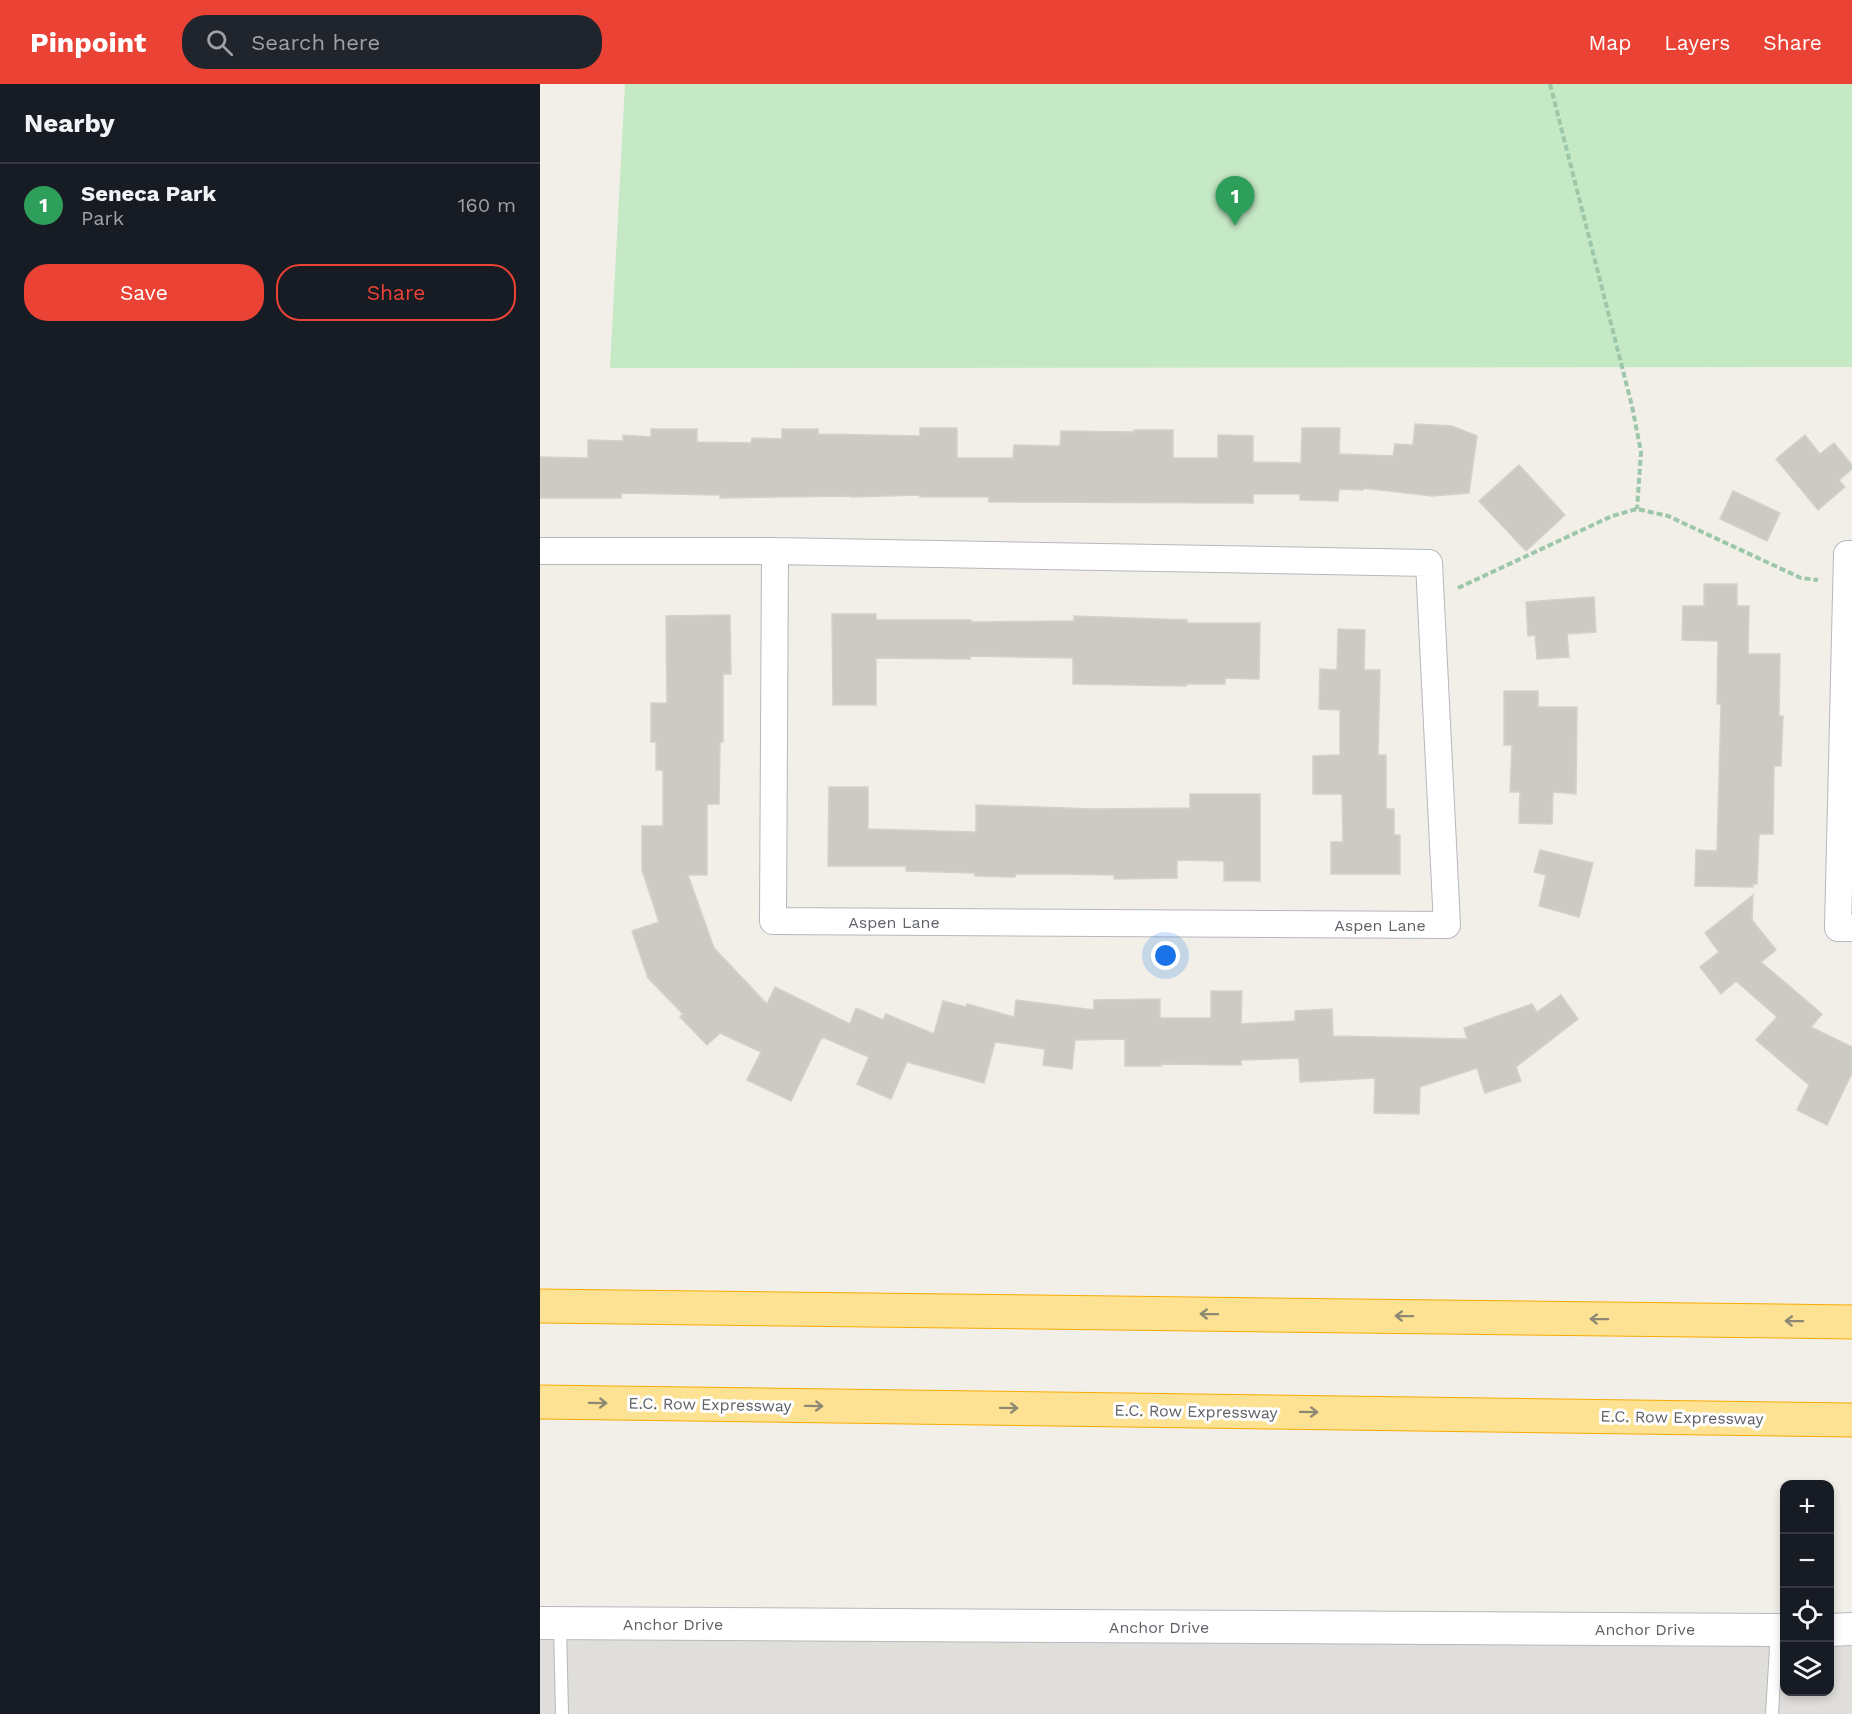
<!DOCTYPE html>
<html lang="en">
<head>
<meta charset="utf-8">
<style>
  body { margin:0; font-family:"Work Sans",sans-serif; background:#20242c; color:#f1f3f6 }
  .controls { position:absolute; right:18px; bottom:18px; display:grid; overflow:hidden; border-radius:12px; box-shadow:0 3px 9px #0003 }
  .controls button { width:54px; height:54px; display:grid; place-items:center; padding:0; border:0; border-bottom:2px solid #363941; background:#171b24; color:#f1f3f6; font:30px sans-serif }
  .you { position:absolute; left:626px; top:872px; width:21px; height:21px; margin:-15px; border:4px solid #fff; border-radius:50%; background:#1a73e8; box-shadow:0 0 0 9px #1a73e833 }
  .badge { display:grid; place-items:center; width:39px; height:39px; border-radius:50%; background:#ea4335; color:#fff; font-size:20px; font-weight:700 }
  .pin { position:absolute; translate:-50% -50px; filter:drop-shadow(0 2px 3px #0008) }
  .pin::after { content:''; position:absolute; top:32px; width:21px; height:18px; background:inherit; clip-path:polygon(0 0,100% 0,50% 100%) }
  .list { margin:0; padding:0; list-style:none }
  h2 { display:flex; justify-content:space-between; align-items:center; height:78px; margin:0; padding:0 24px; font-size:26px }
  h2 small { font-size:20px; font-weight:400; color:#9ea1a6 }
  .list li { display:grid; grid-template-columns:39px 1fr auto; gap:18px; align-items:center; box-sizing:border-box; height:84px; padding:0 24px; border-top:2px solid #363941 }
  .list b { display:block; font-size:22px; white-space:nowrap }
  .list p { margin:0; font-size:20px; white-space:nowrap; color:#9ea1a6 }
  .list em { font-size:20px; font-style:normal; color:#9ea1a6 }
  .actions { display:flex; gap:12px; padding:18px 24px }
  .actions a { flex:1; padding:14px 0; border:2px solid #ea4335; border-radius:24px; text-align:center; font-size:21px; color:#ea4335 }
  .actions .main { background:#ea4335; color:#fff }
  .icon { flex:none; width:33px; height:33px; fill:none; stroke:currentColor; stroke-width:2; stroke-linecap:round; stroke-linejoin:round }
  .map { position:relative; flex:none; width:1312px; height:1630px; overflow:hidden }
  header { display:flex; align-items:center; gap:36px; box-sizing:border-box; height:84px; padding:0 30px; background:#ea4335; color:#fff }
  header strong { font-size:28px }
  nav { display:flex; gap:33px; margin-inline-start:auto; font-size:21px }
  .search { width:420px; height:54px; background:#20242c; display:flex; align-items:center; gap:15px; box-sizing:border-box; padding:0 21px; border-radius:24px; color:#9ea1a6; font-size:22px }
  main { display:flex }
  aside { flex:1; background:#171b24 }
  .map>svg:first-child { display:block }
  .industrial { fill:#e0deda }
  .green { fill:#c5e8c5 }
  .building { fill:#cccac5; stroke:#d6d1c6; stroke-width:1.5 }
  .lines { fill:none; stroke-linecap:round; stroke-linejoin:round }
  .service-casing { stroke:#b5b8bc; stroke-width:14 }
  .minor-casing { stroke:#b5b8bc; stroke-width:28 }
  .tertiary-casing { stroke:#b5b8bc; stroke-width:34 }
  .motorway-casing { stroke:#f9ab00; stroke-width:35 }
  .path { stroke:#9cc7a9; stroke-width:4; stroke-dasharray:6 3; stroke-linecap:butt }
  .service { stroke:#fff; stroke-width:12 }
  .minor { stroke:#fff; stroke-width:26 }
  .tertiary { stroke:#fff; stroke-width:32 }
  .motorway { stroke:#fde293; stroke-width:33 }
  .oneway { stroke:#8e8975 }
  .labels { text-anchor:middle; stroke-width:6; stroke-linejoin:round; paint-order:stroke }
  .street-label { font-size:16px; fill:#5f6368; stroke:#fff }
</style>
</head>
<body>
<header>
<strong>Pinpoint</strong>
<div class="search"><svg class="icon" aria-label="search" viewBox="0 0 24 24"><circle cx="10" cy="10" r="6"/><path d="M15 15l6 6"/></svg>Search here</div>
<nav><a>Map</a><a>Layers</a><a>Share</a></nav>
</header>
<main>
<aside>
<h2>Nearby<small></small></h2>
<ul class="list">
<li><span class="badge" style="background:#2e9e5b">1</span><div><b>Seneca Park</b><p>Park</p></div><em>160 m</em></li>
</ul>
<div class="actions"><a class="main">Save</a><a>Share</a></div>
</aside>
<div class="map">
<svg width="1312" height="1630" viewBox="0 0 1312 1630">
  <rect width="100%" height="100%" fill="#f1efe8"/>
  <!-- industrial -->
  <path class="industrial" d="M 0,1556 L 1244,1558 L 1244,1608 L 1290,1608 L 1290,1558 L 1312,1558 L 1312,1630 L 0,1630 Z"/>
  <!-- green -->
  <path class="green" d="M 85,0 L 1312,0 L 1312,283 L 70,284 Z"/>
  <!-- building -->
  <g class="building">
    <path d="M 875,340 L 912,342 L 937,352 L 929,409 L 892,412 L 823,404 L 823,406 L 799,405 L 798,417 L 760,416 L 760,410 L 713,410 L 713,419 L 449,418 L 449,413 L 380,413 L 380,411 L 311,413 L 311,412 L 180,414 L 180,411 L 81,409 L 81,414 L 0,414 L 0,373 L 48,374 L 48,356 L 83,357 L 83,351 L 111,353 L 111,345 L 157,345 L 157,358 L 211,359 L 212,354 L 242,355 L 242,345 L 278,345 L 278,350 L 380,352 L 380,344 L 417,344 L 417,374 L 473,374 L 474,361 L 520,362 L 521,347 L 594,348 L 594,346 L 633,346 L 633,374 L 678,374 L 678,351 L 713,352 L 713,378 L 761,379 L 762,344 L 800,344 L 799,370 L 853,372 L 855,360 L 873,361 Z"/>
    <path d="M 1265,351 L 1280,370 L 1294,359 L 1312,381 L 1312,385 L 1299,396 L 1305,403 L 1278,426 L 1236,375 Z"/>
    <path d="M 979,381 L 1025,431 L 986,467 L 939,417 Z"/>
    <path d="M 1193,407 L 1240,429 L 1227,457 L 1180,435 Z"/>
    <path d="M 1164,500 L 1197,500 L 1197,522 L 1209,522 L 1208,570 L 1240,570 L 1239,632 L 1243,632 L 1241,682 L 1234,682 L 1233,750 L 1219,750 L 1217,800 L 1213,800 L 1213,803 L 1155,802 L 1156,766 L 1177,767 L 1181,620 L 1177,620 L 1178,557 L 1142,556 L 1143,522 L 1164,522 Z"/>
    <path d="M 1054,513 L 1056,548 L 1027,550 L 1029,573 L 997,575 L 995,551 L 988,552 L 986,518 Z"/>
    <path d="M 292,530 L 336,530 L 336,536 L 431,536 L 431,538 L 534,537 L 534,532 L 647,536 L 647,539 L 720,539 L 719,595 L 685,594 L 685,600 L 646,600 L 646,602 L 533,600 L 533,574 L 430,572 L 430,575 L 336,574 L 336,621 L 293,621 Z"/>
    <path d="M 190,531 L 191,590 L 183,590 L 183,658 L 180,658 L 179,720 L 167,720 L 167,791 L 148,791 L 174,864 L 227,920 L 235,903 L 310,940 L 316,924 L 343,936 L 346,930 L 394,950 L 403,917 L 426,923 L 427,920 L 474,933 L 476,916 L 554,926 L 554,916 L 620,915 L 620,934 L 671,934 L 671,907 L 702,907 L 701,940 L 755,937 L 755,927 L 792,925 L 793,952 L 927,955 L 924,944 L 992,920 L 997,928 L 1021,911 L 1038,935 L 976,983 L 981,997 L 945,1009 L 937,984 L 880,1003 L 879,1030 L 834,1029 L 835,994 L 760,998 L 759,974 L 701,976 L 701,981 L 621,980 L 621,982 L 585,982 L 585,955 L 535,956 L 532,985 L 503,981 L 505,965 L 455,958 L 444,999 L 367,978 L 351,1015 L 317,1000 L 329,973 L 282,953 L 251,1017 L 207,996 L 221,968 L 180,949 L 167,961 L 140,933 L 143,930 L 108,894 L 92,847 L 119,838 L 102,786 L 102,742 L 123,742 L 123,686 L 116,686 L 116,658 L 111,658 L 111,619 L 127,619 L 126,532 Z"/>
    <path d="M 798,545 L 825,546 L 824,586 L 840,586 L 838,671 L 846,671 L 846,725 L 854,725 L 854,751 L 860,751 L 860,790 L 791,790 L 791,758 L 803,758 L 802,710 L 773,710 L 773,672 L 800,671 L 800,626 L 779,625 L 780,585 L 797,586 Z"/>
    <path d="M 964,607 L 998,607 L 998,623 L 1037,623 L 1036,710 L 1013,708 L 1012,740 L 979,739 L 980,708 L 970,708 L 972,661 L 964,661 Z"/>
    <path d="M 289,703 L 328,703 L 328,745 L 436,748 L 436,721 L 554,725 L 650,724 L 650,710 L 720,710 L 720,797 L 684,797 L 684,777 L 637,776 L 637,794 L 574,795 L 574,791 L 521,790 L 475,790 L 475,793 L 435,792 L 435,789 L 366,787 L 366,782 L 288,782 Z"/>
    <path d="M 1000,766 L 1053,779 L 1039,833 L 999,822 L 1006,791 L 994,788 Z"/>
    <path d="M 1213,811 L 1212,836 L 1236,866 L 1221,878 L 1282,930 L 1271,943 L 1312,963 L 1312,989 L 1287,1041 L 1257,1026 L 1269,1001 L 1216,956 L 1237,933 L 1196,897 L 1181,910 L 1160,883 L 1179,868 L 1165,849 Z"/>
  </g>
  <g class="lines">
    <!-- service casing -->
    <g class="service-casing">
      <g id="service">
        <path d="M 20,1541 L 22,1630"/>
        <path d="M 1232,1630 L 1237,1547"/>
      </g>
    </g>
    <!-- minor casing -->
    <g class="minor-casing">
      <g id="minor">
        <path d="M 0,467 L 235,467 L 889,479 L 907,841 L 233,837 L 235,467"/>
        <path d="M 1312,470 L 1307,470 L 1298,844 L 1312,844"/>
      </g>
    </g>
    <!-- tertiary casing -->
    <g class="tertiary-casing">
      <g id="tertiary">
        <path d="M 0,1539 L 1244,1546"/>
        <path d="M 1290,1546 L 1312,1545"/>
      </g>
    </g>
    <!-- motorway casing -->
    <g class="motorway-casing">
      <g id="motorway">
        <path d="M 0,1222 L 1312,1238"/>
        <path d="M 0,1318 L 1312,1336"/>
      </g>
    </g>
    <!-- path -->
    <g class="path">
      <path d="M 1010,0 L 1092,322 L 1101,368 L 1097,425"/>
      <path d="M 918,504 L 1072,432 L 1097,425 L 1128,432 L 1261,494 L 1278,496"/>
    </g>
    <!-- service -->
    <use href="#service" class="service"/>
    <!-- minor -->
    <use href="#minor" class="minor"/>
    <!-- tertiary -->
    <use href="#tertiary" class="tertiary"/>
    <!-- motorway -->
    <use href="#motorway" class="motorway"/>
  </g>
  <!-- one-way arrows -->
  <defs><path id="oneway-shaft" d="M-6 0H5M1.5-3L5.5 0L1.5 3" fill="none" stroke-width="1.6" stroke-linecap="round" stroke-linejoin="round" transform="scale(1.5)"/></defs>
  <g class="oneway">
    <use href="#oneway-shaft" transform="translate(669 1230) rotate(-179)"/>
    <use href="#oneway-shaft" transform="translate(864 1232) rotate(-179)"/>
    <use href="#oneway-shaft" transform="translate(1059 1235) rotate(-179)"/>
    <use href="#oneway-shaft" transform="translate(1254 1237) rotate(-179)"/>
    <use href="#oneway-shaft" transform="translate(58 1319) rotate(1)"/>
    <use href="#oneway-shaft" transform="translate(274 1322) rotate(1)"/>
    <use href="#oneway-shaft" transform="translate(469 1324) rotate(1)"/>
    <use href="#oneway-shaft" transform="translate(769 1328) rotate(1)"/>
  </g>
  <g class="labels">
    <!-- street labels -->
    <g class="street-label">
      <text x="354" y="844">Aspen Lane</text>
      <text x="840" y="847">Aspen Lane</text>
      <text transform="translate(170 1320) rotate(1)" y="6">E.C. Row Expressway</text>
      <text transform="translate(656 1327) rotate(1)" y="6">E.C. Row Expressway</text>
      <text transform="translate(1142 1333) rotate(1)" y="6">E.C. Row Expressway</text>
      <text x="133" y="1546">Anchor Drive</text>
      <text x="619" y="1549">Anchor Drive</text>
      <text x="1105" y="1551">Anchor Drive</text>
    </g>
  </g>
</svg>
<div class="controls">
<button>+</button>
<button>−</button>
<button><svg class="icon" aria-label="locate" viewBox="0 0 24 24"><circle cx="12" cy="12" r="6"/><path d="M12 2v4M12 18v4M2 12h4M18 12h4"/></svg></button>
<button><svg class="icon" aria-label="layers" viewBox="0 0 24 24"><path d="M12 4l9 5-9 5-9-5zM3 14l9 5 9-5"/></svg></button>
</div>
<div class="you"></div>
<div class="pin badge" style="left:695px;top:142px;background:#2e9e5b">1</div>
</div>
</main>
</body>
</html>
